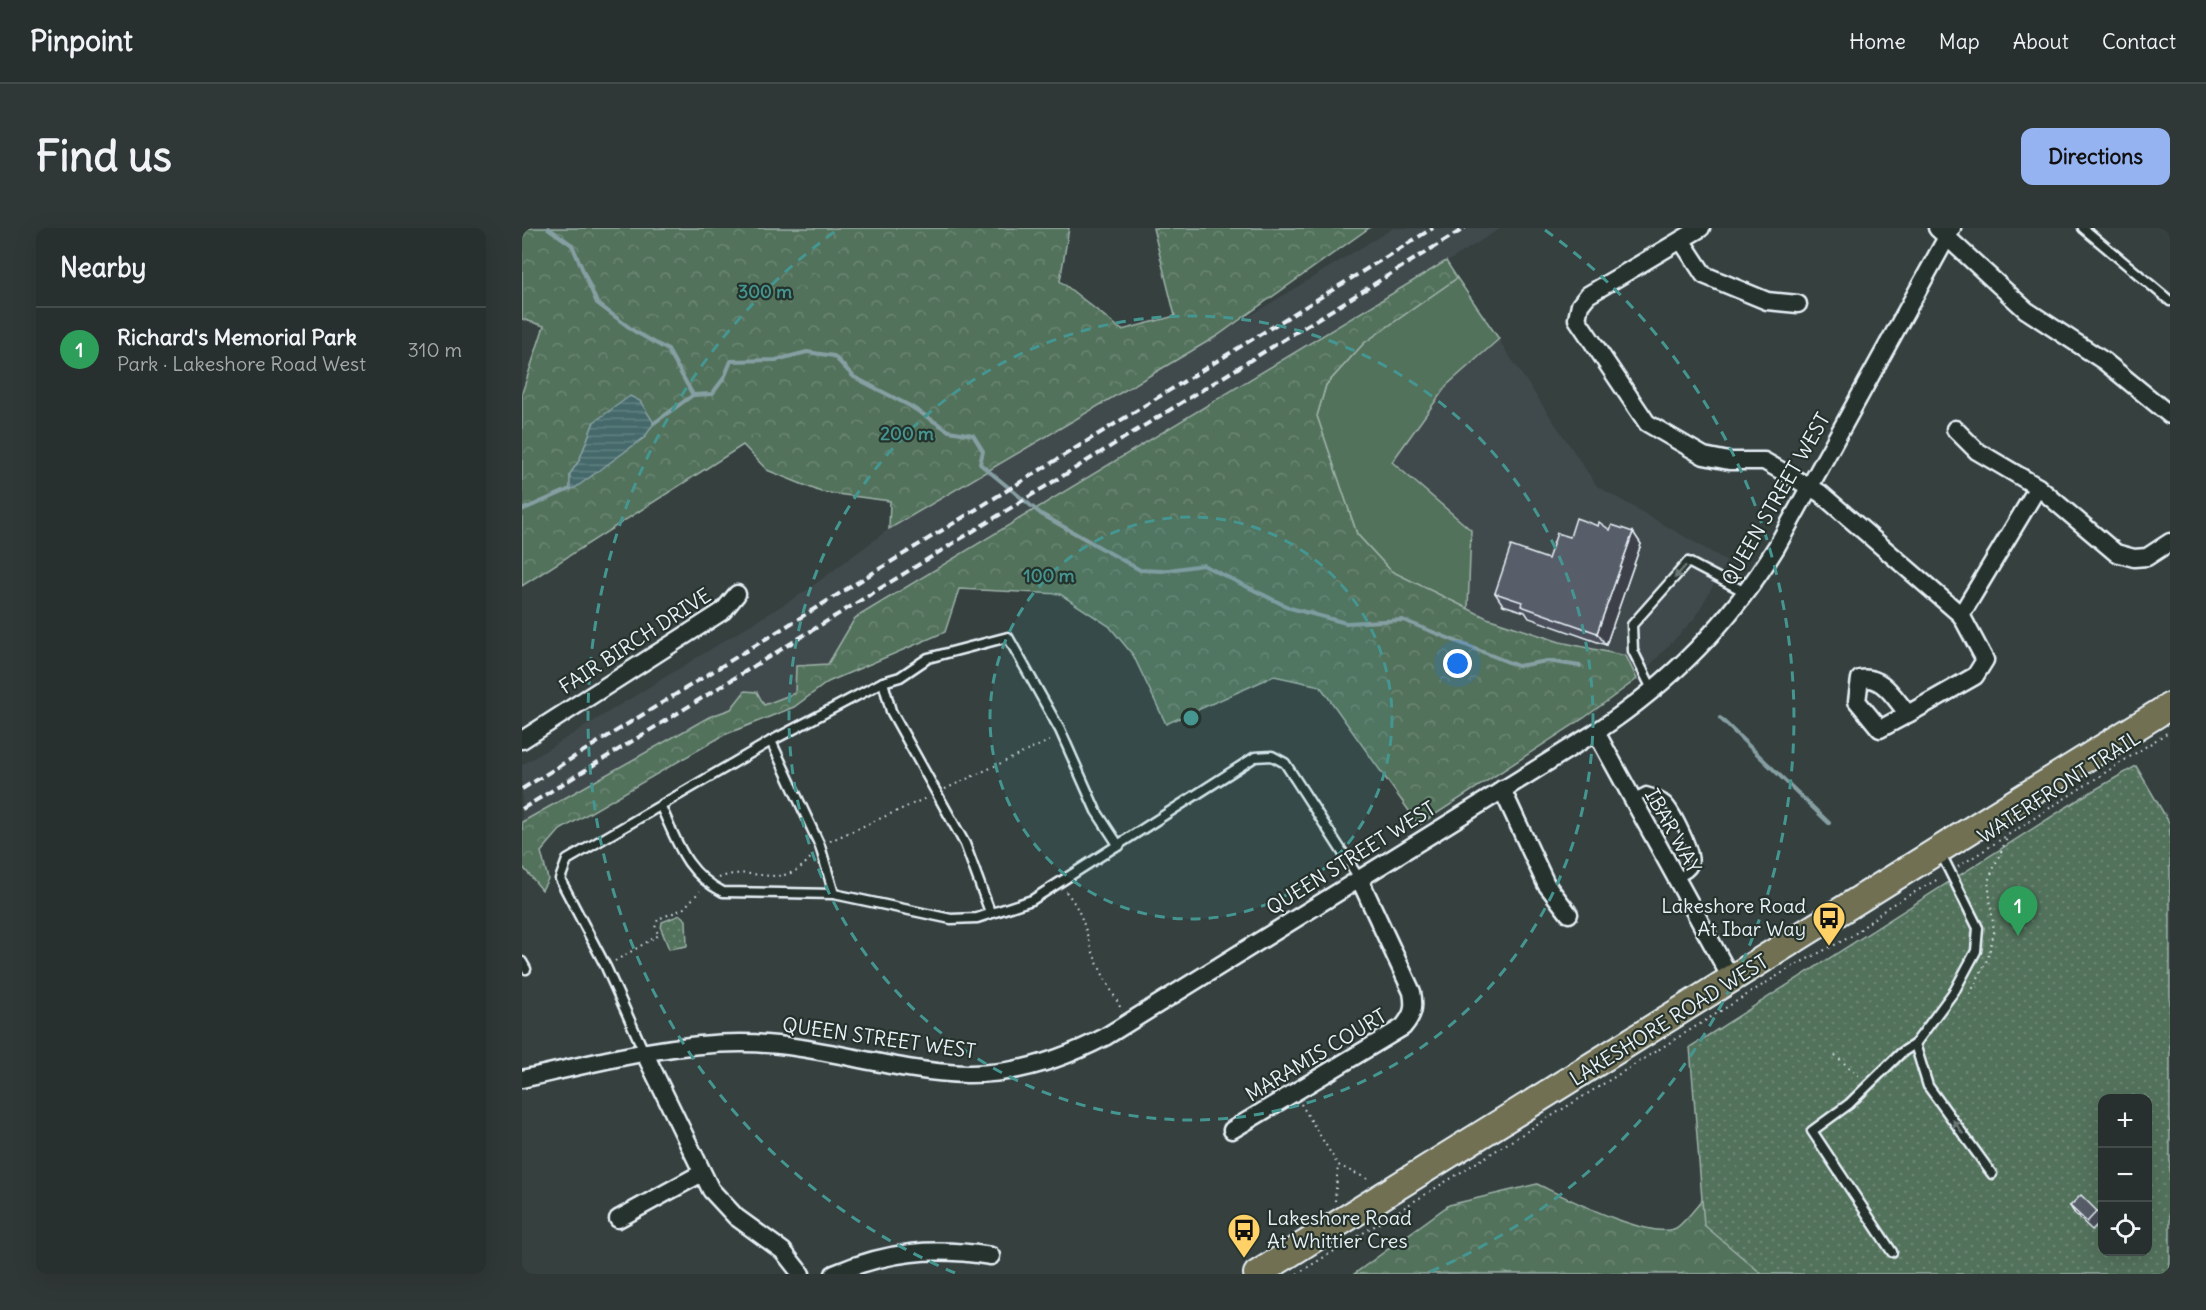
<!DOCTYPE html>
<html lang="en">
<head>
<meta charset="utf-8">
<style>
  body { margin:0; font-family:Delius,sans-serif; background:#303837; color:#f1f3f6 }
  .controls { position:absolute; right:18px; bottom:18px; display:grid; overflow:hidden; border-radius:12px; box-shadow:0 6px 24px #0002 }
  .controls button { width:54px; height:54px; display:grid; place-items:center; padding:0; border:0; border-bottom:2px solid #444b4b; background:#28302f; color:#f1f3f6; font:30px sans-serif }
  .you { position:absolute; left:936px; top:436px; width:21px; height:21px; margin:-15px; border:4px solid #fff; border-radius:50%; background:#1a73e8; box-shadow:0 0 0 9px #1a73e833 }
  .badge { display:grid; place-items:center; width:39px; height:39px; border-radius:50%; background:#95b2f1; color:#fff; font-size:20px; font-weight:700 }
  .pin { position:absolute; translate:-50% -50px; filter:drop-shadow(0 2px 3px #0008) }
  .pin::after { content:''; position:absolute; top:32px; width:21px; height:18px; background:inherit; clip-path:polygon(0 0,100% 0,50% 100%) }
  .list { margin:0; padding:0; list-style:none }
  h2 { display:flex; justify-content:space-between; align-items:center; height:78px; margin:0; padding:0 24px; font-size:26px }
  h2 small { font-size:20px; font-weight:400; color:#a5a9aa }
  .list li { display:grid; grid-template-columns:39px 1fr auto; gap:18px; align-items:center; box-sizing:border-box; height:84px; padding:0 24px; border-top:2px solid #444b4b }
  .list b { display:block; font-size:22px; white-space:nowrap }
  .list p { margin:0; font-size:20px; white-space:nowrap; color:#a5a9aa }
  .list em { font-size:20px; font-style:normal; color:#a5a9aa }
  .icon { flex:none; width:33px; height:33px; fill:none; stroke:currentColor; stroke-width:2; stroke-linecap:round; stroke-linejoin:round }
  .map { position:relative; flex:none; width:1648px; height:1046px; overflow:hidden; border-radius:12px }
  header { display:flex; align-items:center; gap:36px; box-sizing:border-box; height:84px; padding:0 30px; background:#28302f; border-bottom:2px solid #444b4b }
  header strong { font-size:28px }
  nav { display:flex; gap:33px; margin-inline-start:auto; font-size:21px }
  .intro { display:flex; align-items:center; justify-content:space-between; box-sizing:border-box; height:144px; padding:0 36px }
  h1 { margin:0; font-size:42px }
  .button { padding:15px 27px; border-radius:12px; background:#95b2f1; color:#111; font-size:21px; font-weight:700 }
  main { display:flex; gap:36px; padding:0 36px }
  aside { flex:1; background:#28302f; border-radius:12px; box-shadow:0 6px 24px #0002 }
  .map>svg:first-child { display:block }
  .built { fill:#40494c }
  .grass { fill:#53725c; stroke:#9eb2aa; stroke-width:1.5 }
  .forest { fill:url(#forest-crowns); stroke:#9eb2aa; stroke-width:1.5; fill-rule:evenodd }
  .park { fill:url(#park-dots); stroke:#9eb2aa; stroke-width:1.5; fill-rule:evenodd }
  .water { fill:url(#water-rules); stroke:#869fa3; stroke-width:1.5 }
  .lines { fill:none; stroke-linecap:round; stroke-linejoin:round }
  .stream { stroke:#869fa3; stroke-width:4 }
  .service-casing { stroke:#e8f1f8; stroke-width:13 }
  .minor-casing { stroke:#e8f1f8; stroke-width:21 }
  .primary-casing { stroke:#e8f1f8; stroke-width:30 }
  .path { stroke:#e8f1f8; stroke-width:2; stroke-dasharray:1.5 4.5; stroke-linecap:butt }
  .service { stroke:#26332d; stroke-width:8 }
  .minor { stroke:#26332d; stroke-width:16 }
  .primary { stroke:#716f52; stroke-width:26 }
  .rail { stroke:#e8f1f8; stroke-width:4; stroke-dasharray:9 4.5; stroke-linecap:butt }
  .wall { fill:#4c505b; stroke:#e8f1f8; stroke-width:1.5 }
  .shaded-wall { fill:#3e414a; stroke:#e8f1f8; stroke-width:1.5 }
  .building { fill:#585d6a; stroke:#e8f1f8; stroke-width:1.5 }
  .oneway { fill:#6a7674 }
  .ring { fill:none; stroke:#459590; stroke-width:3; stroke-dasharray:10 8 }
  .labels { text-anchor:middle; stroke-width:4.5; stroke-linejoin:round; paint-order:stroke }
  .street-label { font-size:20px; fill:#e8f1f8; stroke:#26332d }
  .poi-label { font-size:20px; fill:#e8f1f8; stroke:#26332d; text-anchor:end }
  .centre { fill:#459590; stroke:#26332d; stroke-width:3 }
  .ring-label { font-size:18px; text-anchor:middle; font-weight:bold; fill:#459590; stroke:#26332d; stroke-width:4.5; stroke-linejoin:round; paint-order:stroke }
</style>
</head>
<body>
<header>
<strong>Pinpoint</strong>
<nav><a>Home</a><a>Map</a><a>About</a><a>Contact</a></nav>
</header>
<div class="intro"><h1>Find us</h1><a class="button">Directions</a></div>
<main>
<aside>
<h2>Nearby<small></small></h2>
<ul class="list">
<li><span class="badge" style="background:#2e9e5b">1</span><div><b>Richard's Memorial Park</b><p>Park · Lakeshore Road West</p></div><em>310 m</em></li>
</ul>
</aside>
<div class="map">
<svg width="1648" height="1046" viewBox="0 0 1648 1046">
  <defs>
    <pattern id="forest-crowns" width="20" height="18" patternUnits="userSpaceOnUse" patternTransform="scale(1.5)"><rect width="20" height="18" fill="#53725c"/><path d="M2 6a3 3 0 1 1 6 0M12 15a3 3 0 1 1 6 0" fill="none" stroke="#6c8774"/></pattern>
    <pattern id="park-dots" width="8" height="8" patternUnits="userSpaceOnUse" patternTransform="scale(1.5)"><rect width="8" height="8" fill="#53725c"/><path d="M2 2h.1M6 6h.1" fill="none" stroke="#6c8774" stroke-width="1.8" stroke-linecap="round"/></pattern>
    <pattern id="water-rules" width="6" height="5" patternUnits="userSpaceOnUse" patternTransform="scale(1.5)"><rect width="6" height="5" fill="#45696b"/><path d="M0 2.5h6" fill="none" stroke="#607f81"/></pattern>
  </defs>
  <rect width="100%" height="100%" fill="#35403f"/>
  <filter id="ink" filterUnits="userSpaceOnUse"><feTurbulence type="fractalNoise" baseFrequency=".0167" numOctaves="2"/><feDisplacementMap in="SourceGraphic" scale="12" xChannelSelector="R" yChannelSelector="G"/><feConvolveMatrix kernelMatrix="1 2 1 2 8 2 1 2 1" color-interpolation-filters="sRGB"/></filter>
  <g filter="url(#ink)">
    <!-- built -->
    <g class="built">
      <path d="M 871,0 L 979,0 L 646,210 L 437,361 L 423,404 L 306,454 L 272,479 L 202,507 L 38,602 L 19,624 L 26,651 L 20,662 L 0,638 L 0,537 L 285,362 L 367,301 L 695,108 Z"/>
      <path d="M 935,50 L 1075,258 L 1205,333 L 1173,390 L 1115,451 L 1103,428 L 1038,414 L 965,390 L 869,343 L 804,157 Z"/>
    </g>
    <!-- grass -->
    <path class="grass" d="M 935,50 L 977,111 L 925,157 L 870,234 L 949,302 L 946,381 L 869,343 L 835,306 L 795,188 L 804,157 L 842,115 Z"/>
    <!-- forest -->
    <g class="forest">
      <path d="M 0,0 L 547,0 L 538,53 L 600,102 L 653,88 L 631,0 L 847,0 L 695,108 L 367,301 L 368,273 L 299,264 L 245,242 L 221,217 L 0,358 L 0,165 L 22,98 L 0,91 ZM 72,194 L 123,209 L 48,261 L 48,246 L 57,233 Z"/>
      <path d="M 924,33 L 935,50 L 842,115 L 804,157 L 795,188 L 835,306 L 869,343 L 965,390 L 1038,414 L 1104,428 L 1115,451 L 1062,490 L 897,597 L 798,458 L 752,448 L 644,496 L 611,427 L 587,398 L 538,366 L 437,361 L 423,404 L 306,454 L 272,479 L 202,507 L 38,602 L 19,624 L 26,651 L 20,662 L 0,638 L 0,594 L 187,489 L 209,481 L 223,463 L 235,464 L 242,477 L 273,465 L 274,438 L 306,436 L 333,390 Z"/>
      <path d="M 1015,956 C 1041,968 1129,1013 1154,1000 C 1164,994 1182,969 1191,959 L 1321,1046 L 832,1046 L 927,977 Z"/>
    </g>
    <!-- park -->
    <g class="park">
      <path d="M 1614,538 L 1648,596 L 1648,1046 L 1240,1046 L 1182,997 L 1168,819 L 1562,568 ZM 1580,870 L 1626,870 L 1626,1024 L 1580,1024 Z"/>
      <path d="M 158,687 L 164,692 L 165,718 L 147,721 L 139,701 L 140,694 Z"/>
    </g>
    <!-- water -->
    <path class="water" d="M 108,168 L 118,173 L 132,195 L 123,209 L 53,260 L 48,261 L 48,246 L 57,233 L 72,194 Z"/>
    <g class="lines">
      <!-- stream -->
      <g class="stream">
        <path d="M 26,0 L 50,17 L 75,75 L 112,103 L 146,122 L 171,167 L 190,166 L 202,150 L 209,133 L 254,132 L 285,124 L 312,128 L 332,149 L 388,178 L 427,203 L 451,207 L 461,223 L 458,236 L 519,286 L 618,342 L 640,343 L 681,337 L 768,380 L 824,395 L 881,392 L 996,438 L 1025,433 L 1058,438"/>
        <path d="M 132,195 L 171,167"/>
        <path d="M 0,282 L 48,261"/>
        <path d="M 1198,490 L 1307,595"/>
      </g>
      <!-- service casing -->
      <g class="service-casing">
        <g id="service">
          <path d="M 1561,0 L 1648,73"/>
          <path d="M 361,454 L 369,483 L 443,616 L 468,684"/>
          <path d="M 1131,463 L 1111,423 L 1110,397 L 1166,334 L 1225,365"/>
          <path d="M 249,513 L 298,618 L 312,666"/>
          <path d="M 1110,571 L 1124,564 C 1132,566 1138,568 1145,574 C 1153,582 1176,626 1171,637 C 1168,645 1160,647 1153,651"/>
          <path d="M 139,579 C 156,615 163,644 201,664 L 312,666 L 429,691 L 455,690 L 510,672 L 733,529 L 750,528 L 763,535 L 837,650"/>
          <path d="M 0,734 L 4,741"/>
          <path d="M 1393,816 L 1406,858 L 1470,946"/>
          <path d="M 122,824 L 84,739 L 38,651 L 45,632 L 249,513 L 361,454 L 378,449 L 406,430 L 486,409 L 538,502 L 574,583 L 597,618"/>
          <path d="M 1370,1024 L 1290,903 L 1327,876 L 1379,825 L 1393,816 L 1433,762 L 1454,723 L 1456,700 L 1418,624"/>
        </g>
      </g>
      <!-- minor casing -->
      <g class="minor-casing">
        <g id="minor">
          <path d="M 1179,0 L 1066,67 L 1058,77 L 1055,91 L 1125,195 L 1182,228 L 1207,233 L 1242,233 L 1298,265 L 1439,387 L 1463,432 L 1453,448 L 1386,486 C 1372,470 1361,447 1338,451 L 1335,473 L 1358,501 L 1386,486"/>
          <path d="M 1415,0 L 1504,82 L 1582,133 L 1648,187"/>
          <path d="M 1159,12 L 1182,47 L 1245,73 L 1276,76"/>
          <path d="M 1433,201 L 1455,223 L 1516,259 L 1594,325 L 1612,330 L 1625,329 L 1648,314"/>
          <path d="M 1439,387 L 1516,259"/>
          <path d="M 1074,504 L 1210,752"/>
          <path d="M 0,512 L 201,383 L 215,366"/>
          <path d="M 980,561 L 1024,656 L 1047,686"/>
          <path d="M 122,824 L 189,962 L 214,989 L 261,1023 L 279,1046"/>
          <path d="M 0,851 C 72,835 145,815 219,815 C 296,815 368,844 444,846 C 494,847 539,832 583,809 L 1074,504 C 1149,454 1208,395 1255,318 L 1430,0"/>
          <path d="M 710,902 L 881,799 C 891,787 893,780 890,764 L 837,650"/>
          <path d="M 96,991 L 180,945"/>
          <path d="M 312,1046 C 366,1023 411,1019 469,1028"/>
        </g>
      </g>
      <!-- primary casing -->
      <g class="primary-casing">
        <path id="primary" d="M 735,1046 L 1648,478"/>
      </g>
      <!-- path -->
      <g class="path">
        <path d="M 423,561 L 529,512"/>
        <path d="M 308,613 L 404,570"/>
        <path d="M 1436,639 L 1648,503"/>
        <path d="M 197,650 C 232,635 260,666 290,628"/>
        <path d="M 544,664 C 559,681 562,698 569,719 C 576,741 590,762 600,783"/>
        <path d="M 93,733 L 137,707 L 133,700 L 136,691 L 161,681 L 178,663"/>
        <path d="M 1448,766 L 1466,730 L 1472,704 L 1466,653 L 1485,610"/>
        <path d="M 1313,827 L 1338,849"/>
        <path d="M 779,876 L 816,937 L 848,952"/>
        <path d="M 813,973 L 816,937"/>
        <path d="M 775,1046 L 1268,740 L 1330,708 L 1366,679 L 1418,650"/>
      </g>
      <!-- service -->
      <use href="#service" class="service"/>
      <!-- minor -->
      <use href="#minor" class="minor"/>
      <!-- primary -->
      <use href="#primary" class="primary"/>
      <!-- rail -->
      <g class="rail">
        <path d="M 0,561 L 911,0"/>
        <path d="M 0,581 L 943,0"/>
      </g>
    </g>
    <!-- wall -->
    <g class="wall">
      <path d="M 1088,302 L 1111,304 L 1119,316 L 1084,417 L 1007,390 L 1003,384 L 981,377 L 973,365 L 1026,331 L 1048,309 Z"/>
      <path d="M 1548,978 L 1575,983 L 1581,991 L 1570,1002 L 1553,986 Z"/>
    </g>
    <!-- shaded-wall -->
    <path class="shaded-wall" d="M 1111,304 L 1119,316 L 1084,417 L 1075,405 Z"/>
    <!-- building -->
    <g class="building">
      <path d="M 1054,290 L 1076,298 L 1077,294 L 1088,302 L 1090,297 L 1111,304 L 1075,405 L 999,378 L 1000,374 L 973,365 L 989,318 L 1026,331 L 1035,305 L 1048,309 Z"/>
      <path d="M 1559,967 L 1575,983 L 1565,994 L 1548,978 Z"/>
    </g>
    <!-- one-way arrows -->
    <defs><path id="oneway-solid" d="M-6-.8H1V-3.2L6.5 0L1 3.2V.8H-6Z" transform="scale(1.5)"/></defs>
    <g class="oneway">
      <use href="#oneway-solid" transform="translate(1158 344) rotate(132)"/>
      <use href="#oneway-solid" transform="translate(1436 899) rotate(-126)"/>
    </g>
  </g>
  <!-- distance rings -->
  <circle cx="669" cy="490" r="201" fill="#459590" fill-opacity=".12"/>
  <g class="ring">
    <circle cx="669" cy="490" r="201"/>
    <circle cx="669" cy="490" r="402"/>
    <path d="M433 1045A603 603 0 0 1 315 2M1023 2A603 603 0 0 1 905 1045"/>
  </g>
  <!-- icons -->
  <defs>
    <g id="bus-pin" transform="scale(1.725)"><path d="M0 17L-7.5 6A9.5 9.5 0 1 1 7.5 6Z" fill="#ffd166" stroke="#26332d"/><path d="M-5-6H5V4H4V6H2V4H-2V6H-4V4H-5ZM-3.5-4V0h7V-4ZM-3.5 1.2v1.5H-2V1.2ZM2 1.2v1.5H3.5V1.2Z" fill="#111"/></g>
  </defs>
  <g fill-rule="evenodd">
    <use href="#bus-pin" x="1307" y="690"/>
    <use href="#bus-pin" x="722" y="1002"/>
  </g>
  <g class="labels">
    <!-- street labels -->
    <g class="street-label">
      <text transform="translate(1254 271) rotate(-60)" y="7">QUEEN STREET WEST</text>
      <text transform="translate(113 413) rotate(-33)" y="7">FAIR BIRCH DRIVE</text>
      <text transform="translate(1537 559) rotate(-33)" y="7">WATERFRONT TRAIL</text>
      <text transform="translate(1151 603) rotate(61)" y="7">IBAR WAY</text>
      <text transform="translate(829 630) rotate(-32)" y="7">QUEEN STREET WEST</text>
      <text transform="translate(1147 792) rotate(-32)" y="7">LAKESHORE ROAD WEST</text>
      <text transform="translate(357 810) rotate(8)" y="7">QUEEN STREET WEST</text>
      <text transform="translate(794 827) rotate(-31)" y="7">MARAMIS COURT</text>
    </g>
    <!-- poi labels -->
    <g class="poi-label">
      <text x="1284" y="685">Lakeshore Road<tspan x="1284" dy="23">At Ibar Way</tspan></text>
      <text x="745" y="997" text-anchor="start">Lakeshore Road<tspan x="745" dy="23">At Whittier Cres</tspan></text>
    </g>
  </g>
  <circle cx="669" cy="490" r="9" class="centre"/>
  <g class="ring-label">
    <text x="243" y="70">300 m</text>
    <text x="385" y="212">200 m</text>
    <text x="527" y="354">100 m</text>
  </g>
</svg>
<div class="controls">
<button>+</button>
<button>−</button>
<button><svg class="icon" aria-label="locate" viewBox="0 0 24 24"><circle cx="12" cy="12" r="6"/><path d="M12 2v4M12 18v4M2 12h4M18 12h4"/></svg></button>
</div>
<div class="you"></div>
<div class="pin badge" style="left:1496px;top:708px;background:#2e9e5b">1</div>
</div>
</main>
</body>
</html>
